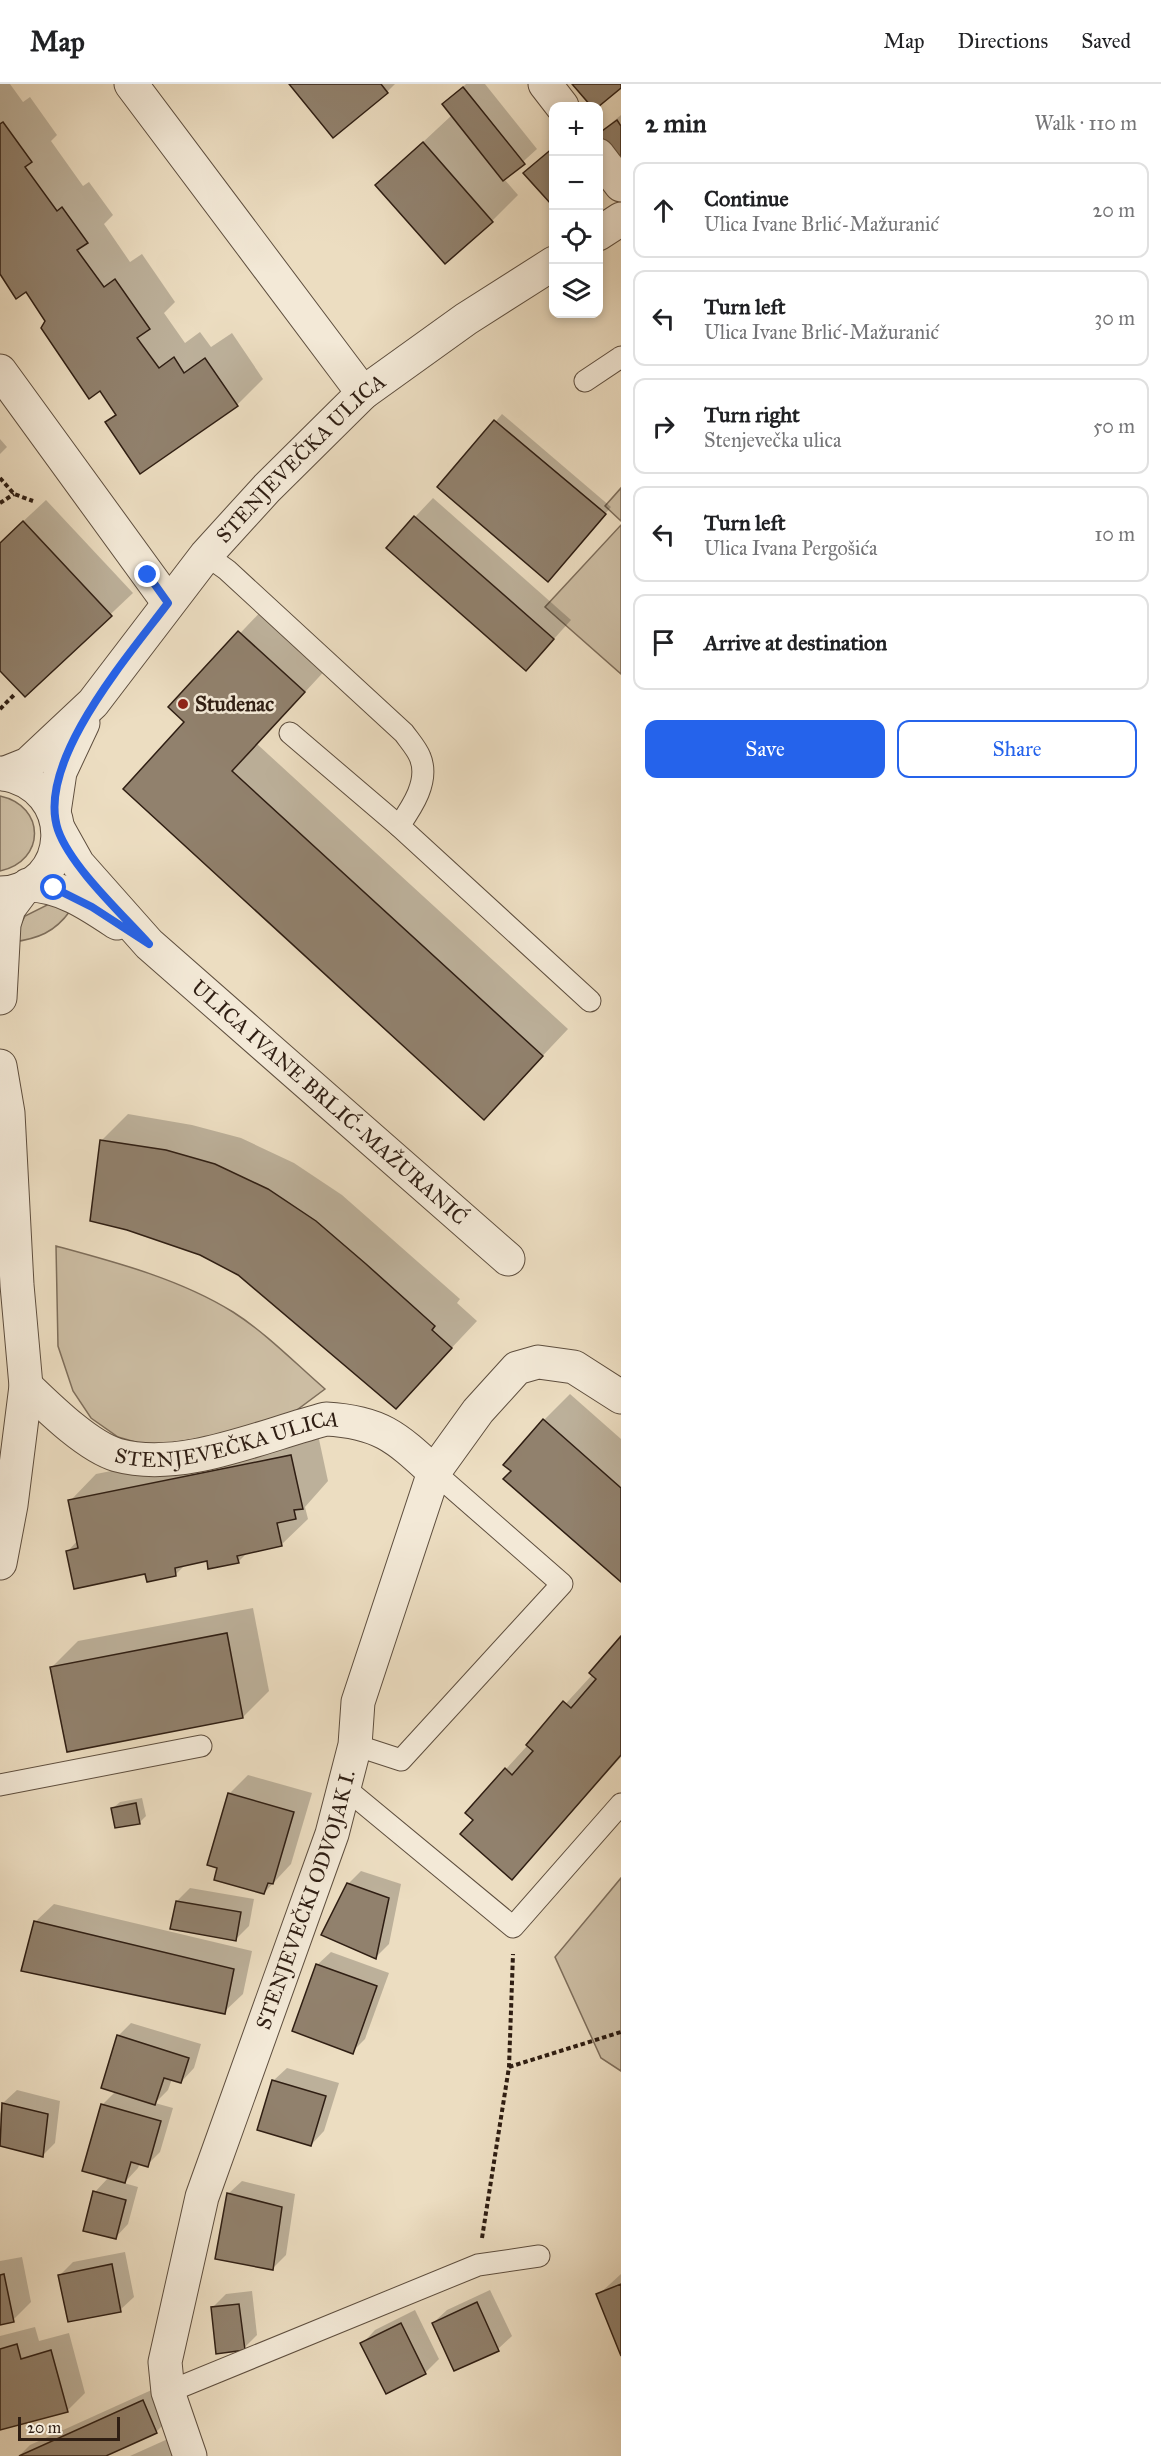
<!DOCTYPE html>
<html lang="en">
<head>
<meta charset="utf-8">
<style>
  body { margin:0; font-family:"IM FELL Great Primer",serif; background:#f2f2f2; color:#202124 }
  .controls { position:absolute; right:18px; top:18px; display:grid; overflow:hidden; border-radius:12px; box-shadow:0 3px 9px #0003 }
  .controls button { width:54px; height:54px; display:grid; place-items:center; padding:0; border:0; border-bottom:2px solid #e0e0e0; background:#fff; color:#202124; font:30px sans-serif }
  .scale { position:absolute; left:18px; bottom:15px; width:102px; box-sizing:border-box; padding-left:6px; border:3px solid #2f1e13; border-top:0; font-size:16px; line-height:21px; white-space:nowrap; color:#2f1e13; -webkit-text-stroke:4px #f3e9d7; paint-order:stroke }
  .stop { position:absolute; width:18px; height:18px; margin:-14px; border:4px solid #2563eb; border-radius:50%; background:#fff }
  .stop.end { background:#2563eb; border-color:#fff; box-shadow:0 2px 6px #0008 }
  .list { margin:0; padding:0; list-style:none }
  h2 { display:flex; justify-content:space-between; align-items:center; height:78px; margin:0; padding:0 24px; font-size:26px }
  h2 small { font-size:20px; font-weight:400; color:#757577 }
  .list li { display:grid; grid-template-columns:39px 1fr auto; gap:18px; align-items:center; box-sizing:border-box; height:96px; margin:0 12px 12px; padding:0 12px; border:2px solid #e0e0e0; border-radius:12px }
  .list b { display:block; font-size:22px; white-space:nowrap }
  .list p { margin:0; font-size:20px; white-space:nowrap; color:#757577 }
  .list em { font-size:20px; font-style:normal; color:#757577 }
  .actions { display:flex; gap:12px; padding:18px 24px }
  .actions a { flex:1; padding:14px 0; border:2px solid #2563eb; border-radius:12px; text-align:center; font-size:21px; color:#2563eb }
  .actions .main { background:#2563eb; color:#fff }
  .icon { flex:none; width:33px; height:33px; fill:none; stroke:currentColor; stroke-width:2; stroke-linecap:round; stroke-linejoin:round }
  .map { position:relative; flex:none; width:621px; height:2372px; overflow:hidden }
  header { display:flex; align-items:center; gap:36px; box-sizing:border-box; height:84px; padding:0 30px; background:#fff; border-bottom:2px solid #e0e0e0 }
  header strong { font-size:28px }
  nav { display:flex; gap:33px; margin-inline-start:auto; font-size:21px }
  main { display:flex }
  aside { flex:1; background:#fff }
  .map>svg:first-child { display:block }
  .green { fill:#ccbda3; stroke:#7e6e5b; stroke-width:1.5 }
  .shadow { fill:#0003 }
  .building { fill:#91816d; stroke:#2f1e13; stroke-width:1.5 }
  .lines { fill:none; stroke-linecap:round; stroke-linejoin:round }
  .service-casing { stroke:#5e4e3e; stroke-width:23 }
  .minor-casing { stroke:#5e4e3e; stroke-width:35 }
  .tertiary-casing { stroke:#5e4e3e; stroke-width:35 }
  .path { stroke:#2f1e13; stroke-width:4; stroke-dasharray:4.5 3; stroke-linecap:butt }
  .service { stroke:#f3e9d7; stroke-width:21 }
  .minor { stroke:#f3e9d7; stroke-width:33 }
  .tertiary { stroke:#f3e9d7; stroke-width:33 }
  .route { stroke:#2563eb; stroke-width:8 }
  .poi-dot { fill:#8f2418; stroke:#f3e9d7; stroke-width:2 }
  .labels { text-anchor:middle; stroke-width:5; stroke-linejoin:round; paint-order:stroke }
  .street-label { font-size:21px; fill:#2f1e13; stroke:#f3e9d7 }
  .poi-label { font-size:21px; font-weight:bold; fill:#2f1e13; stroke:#f3e9d7; text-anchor:start }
</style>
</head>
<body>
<header>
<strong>Map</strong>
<nav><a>Map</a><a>Directions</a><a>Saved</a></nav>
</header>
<main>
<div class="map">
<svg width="621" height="2372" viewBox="0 0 621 2372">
  <rect width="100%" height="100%" fill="#ecddc1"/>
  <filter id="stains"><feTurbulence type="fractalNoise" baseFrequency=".00333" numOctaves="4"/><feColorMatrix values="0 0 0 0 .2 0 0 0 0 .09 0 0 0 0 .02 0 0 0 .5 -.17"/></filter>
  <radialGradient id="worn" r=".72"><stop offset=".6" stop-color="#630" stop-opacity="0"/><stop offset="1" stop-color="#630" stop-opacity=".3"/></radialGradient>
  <!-- green -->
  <g class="green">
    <path d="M 621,404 L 621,437 L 605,422 Z"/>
    <path d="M 621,441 L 621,590 L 545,523 Z"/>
    <path d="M 0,712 C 46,722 46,777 0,787 Z"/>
    <path d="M 49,820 L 70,827 C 55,848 38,855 12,858 L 25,832 Z"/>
    <path d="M 56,1162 C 115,1178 180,1195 233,1228 C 266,1249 295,1279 325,1305 L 282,1337 L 247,1348 L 149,1362 L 118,1353 L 91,1334 L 73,1307 L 58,1262 Z"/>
    <path d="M 621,1794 L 621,1987 L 601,1974 L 555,1873 Z"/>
  </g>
  <!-- shadow -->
  <g class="shadow">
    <path d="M 0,0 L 10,0 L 23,18 L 30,13 L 57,51 L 51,57 L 83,102 L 89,98 L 113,131 L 104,140 L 130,178 L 142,170 L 175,218 L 164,229 L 185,259 L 200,248 L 211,263 L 232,249 L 263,295 L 237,321 L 107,339 L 117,329 L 26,206 L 0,187 Z"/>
    <path d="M 291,0 L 395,0 L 387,8 Z"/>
    <path d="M 466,0 L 485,0 L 537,65 L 504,95 L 518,111 L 492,137 L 377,101 L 452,31 L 444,21 Z"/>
    <path d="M 621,31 L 621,91 L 598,50 Z"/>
    <path d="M 502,330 L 611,423 L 555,489 L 440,403 Z"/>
    <path d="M 0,355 L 7,363 L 0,370 Z"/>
    <path d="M 433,414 L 571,536 L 544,566 L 415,433 Z"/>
    <path d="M 46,416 L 133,509 L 25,611 L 0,584 L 0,459 Z"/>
    <path d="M 266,522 L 330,581 L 257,660 L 568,945 L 484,1034 L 186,637 L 170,623 Z"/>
    <path d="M 128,1030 L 192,1041 L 241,1054 L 294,1079 L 342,1111 L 460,1215 L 457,1219 L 477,1237 L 396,1323 L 101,1057 Z"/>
    <path d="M 570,1310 L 621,1355 L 621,1496 L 513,1387 L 544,1336 Z"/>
    <path d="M 317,1346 L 328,1397 L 305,1423 L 308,1435 L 281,1461 L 248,1468 L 238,1478 L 208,1476 L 186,1480 L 175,1491 L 146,1488 L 68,1467 L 78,1456 L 70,1417 L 96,1390 Z"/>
    <path d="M 253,1524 L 269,1607 L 243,1633 L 52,1583 L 78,1557 Z"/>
    <path d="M 621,1554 L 621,1673 L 512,1794 L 475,1736 L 506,1685 L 592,1591 Z"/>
    <path d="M 248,1691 L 312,1709 L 291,1780 L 264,1809 L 219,1783 L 229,1710 Z"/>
    <path d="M 142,1714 L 146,1732 L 139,1739 L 113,1724 L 120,1718 Z"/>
    <path d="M 361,1787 L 401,1800 L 389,1860 L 376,1873 L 348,1800 Z"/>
    <path d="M 190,1804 L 254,1815 L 249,1842 L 236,1855 L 177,1817 Z"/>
    <path d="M 54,1820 L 252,1867 L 243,1910 L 224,1928 L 35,1838 Z"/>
    <path d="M 331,1868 L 389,1889 L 365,1955 L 352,1968 L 317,1881 Z"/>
    <path d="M 131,1939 L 201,1960 L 194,1984 L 181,1998 L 172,1995 L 168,2006 L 155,2019 L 173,2024 L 160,2068 L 147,2081 L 140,2079 L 138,2084 L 124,2099 L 138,2103 L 128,2140 L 115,2154 L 95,2108 L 109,2093 L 102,2021 L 116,2007 L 118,1952 Z"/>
    <path d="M 287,1984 L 339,1999 L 324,2047 L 311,2061 L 273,1997 Z"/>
    <path d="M 17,2006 L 60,2017 L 55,2059 L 42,2072 L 0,2061 L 0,2030 L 3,2019 Z"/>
    <path d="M 242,2097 L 295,2110 L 286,2171 L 272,2185 L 228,2110 Z"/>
    <path d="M 125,2168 L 134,2213 L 120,2226 L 60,2191 L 73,2178 Z"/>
    <path d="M 22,2173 L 31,2218 L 13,2236 L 0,2239 L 0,2177 Z"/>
    <path d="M 621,2190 L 621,2268 L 598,2211 Z"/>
    <path d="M 490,2206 L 512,2252 L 498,2265 L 455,2285 L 433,2239 L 447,2226 Z"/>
    <path d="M 252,2207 L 257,2251 L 244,2264 L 212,2224 L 226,2210 Z"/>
    <path d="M 415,2226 L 439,2275 L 426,2288 L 386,2308 L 362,2260 L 375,2246 Z"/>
    <path d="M 35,2243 L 39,2257 L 69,2249 L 85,2309 L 67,2327 L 0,2345 L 0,2252 Z"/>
    <path d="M 156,2304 L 169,2335 L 156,2348 L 103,2372 L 19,2372 L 30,2361 Z"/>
    <path d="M 170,2354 L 178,2372 L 130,2372 Z"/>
  </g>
  <!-- building -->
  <g class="building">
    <path d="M 289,0 L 381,0 L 388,9 L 333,54 Z"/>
    <path d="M 572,0 L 621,0 L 621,4 L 598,23 L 591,22 Z"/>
    <path d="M 463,3 L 525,80 L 503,97 L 442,20 Z"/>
    <path d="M 617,36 L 621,42 L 621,94 L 598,65 L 598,50 Z"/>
    <path d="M 3,38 L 32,78 L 25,83 L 57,127 L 62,123 L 88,159 L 77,166 L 104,203 L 115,195 L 150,245 L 137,254 L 159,284 L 174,273 L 184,289 L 205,274 L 238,322 L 140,390 L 105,338 L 116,331 L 100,307 L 89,315 L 41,244 L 45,237 L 26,208 L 16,215 L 0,190 L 0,40 Z"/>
    <path d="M 423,58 L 493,138 L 445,180 L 375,101 Z"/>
    <path d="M 554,63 L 554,118 L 551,120 L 523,89 Z"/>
    <path d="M 494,336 L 606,430 L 548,498 L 437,403 Z"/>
    <path d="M 414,432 L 554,555 L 526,587 L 386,464 Z"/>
    <path d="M 23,437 L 112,532 L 25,613 L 0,587 L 0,459 Z"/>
    <path d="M 238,547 L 305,608 L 232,687 L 543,972 L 484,1036 L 123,705 L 184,638 L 168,623 Z"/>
    <path d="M 100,1056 L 166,1066 L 215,1080 L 268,1105 L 316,1137 L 366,1180 L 435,1242 L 432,1246 L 452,1264 L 396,1325 L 238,1191 L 200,1171 L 127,1146 L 90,1137 Z"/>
    <path d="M 543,1335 L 621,1404 L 621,1498 L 503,1395 L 511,1387 L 503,1381 Z"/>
    <path d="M 291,1371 L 303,1425 L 294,1426 L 296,1435 L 277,1439 L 282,1462 L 237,1472 L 239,1479 L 208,1485 L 207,1477 L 175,1484 L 176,1492 L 147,1498 L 145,1490 L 74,1505 L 66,1467 L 78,1464 L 68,1416 Z"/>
    <path d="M 227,1549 L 243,1634 L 67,1668 L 50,1583 Z"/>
    <path d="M 621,1552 L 621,1671 L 512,1796 L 460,1750 L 473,1736 L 465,1729 L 505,1684 L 512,1691 L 533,1667 L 526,1661 L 563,1617 L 571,1624 L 596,1595 L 589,1589 Z"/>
    <path d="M 228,1709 L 294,1728 L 273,1800 L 268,1799 L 264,1810 L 214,1796 L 217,1784 L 207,1781 Z"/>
    <path d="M 136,1719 L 140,1740 L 115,1744 L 111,1724 Z"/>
    <path d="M 347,1799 L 389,1814 L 376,1875 L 321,1851 Z"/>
    <path d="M 176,1817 L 241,1828 L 236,1857 L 170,1845 Z"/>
    <path d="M 34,1837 L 234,1885 L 225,1930 L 21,1887 Z"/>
    <path d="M 316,1880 L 377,1902 L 353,1970 L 292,1947 Z"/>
    <path d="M 117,1951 L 189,1974 L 181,1999 L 164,1994 L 155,2021 L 101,2004 Z"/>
    <path d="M 272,1996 L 326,2012 L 311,2062 L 257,2046 Z"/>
    <path d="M 2,2019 L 48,2030 L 43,2073 L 0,2062 Z"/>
    <path d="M 101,2020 L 161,2037 L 148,2083 L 131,2078 L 125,2099 L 82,2087 Z"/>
    <path d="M 93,2107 L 126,2116 L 116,2155 L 83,2147 Z"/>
    <path d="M 227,2109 L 282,2123 L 273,2186 L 215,2175 Z"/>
    <path d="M 112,2180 L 121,2228 L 68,2238 L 58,2191 Z"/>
    <path d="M 4,2190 L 14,2238 L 0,2241 L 0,2191 Z"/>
    <path d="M 621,2200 L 621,2272 L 596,2210 Z"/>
    <path d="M 477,2218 L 499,2267 L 454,2287 L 432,2239 Z"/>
    <path d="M 239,2220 L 245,2266 L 216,2270 L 211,2223 Z"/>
    <path d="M 401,2239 L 426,2290 L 386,2310 L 360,2259 Z"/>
    <path d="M 17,2260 L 21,2275 L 51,2266 L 68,2328 L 0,2346 L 0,2265 Z"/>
    <path d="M 143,2316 L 157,2349 L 106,2372 L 19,2372 Z"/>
  </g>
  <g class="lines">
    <!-- service casing -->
    <g class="service-casing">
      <g id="service">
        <path d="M 585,297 L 621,273"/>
        <path d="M 206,471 L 227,486 L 404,649 C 409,656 417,665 420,673 C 430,697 412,723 399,742"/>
        <path d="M 290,649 L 399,742 L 590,917"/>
        <path d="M 355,1661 L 401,1676 L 562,1500 L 434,1388"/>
        <path d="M 0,1701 L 201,1662"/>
        <path d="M 345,1704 L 513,1843 L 621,1720"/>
        <path d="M 168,2308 L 478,2181 L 539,2172"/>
      </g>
    </g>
    <!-- minor casing -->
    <g class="minor-casing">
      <g id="minor">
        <path d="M 131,0 L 363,309"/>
        <path d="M 545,0 L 562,22"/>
        <path d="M 598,71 L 621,101"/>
        <path d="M 0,287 L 168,518"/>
        <path id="s1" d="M 59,746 L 78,780 L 149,860 L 508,1175"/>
        <path d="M 28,801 C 61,801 90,821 117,839"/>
        <path id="s2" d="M 26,1302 C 48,1323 87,1362 117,1371 C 182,1389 263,1351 326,1335 C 380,1338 396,1353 434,1388"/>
        <path id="s3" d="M 190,2372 L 168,2308 L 165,2278 L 202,2113 L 332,1750 L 355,1661 L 358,1618 L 434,1388 L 478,1327 L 517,1284 L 538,1278 L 574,1283 L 621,1313"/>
      </g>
    </g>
    <!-- tertiary casing -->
    <g class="tertiary-casing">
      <g id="tertiary">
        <path d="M 598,150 L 621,135"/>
        <path d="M 0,689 C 81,701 73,808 0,809"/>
        <path id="s4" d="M 3,690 L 28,680 L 93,619 L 206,471 L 267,404 L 363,309 L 466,235 L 554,179"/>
        <path d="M 54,728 L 60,688 L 83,639"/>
        <path d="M 0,914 L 4,840 L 9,824 L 24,804"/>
        <path d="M 0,982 L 8,1029 L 17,1201 L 26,1302 L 11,1421 L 0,1479"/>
      </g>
    </g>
    <!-- path -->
    <g class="path">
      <path d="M 0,394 L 14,410 L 33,417"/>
      <path d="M 0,419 L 14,410"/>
      <path d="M 0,625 L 14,611"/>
      <path d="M 509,1983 L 621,1948"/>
      <path d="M 482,2154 L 509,1983 L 513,1870"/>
    </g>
    <!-- service -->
    <use href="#service" class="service"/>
    <!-- minor -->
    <use href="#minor" class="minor"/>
    <!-- tertiary -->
    <use href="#tertiary" class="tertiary"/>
  </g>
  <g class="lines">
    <!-- route -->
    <path class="route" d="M 54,804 L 92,823 L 149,860 C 122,830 71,783 58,746 C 35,678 130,570 168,519 L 148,491"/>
  </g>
  <!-- markers -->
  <circle class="poi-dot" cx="183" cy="620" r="6"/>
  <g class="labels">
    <!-- street labels -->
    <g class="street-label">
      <text dy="7" stroke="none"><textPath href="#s4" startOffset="438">STENJEVEČKA ULICA</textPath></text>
      <text dy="7" stroke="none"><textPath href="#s1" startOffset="386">ULICA IVANE BRLIĆ-MAŽURANIĆ</textPath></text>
      <text dy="7" stroke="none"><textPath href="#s2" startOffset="228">STENJEVEČKA ULICA</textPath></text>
      <text dy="7" stroke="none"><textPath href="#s3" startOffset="582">STENJEVEČKI ODVOJAK I.</textPath></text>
    </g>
    <!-- poi labels -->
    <g class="poi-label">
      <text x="195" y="627">Studenac</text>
    </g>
  </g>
  <rect width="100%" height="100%" filter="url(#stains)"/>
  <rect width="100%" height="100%" fill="url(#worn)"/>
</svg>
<div class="controls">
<button>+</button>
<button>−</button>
<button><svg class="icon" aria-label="locate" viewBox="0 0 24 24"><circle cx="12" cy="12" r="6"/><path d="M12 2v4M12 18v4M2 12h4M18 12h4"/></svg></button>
<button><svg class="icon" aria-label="layers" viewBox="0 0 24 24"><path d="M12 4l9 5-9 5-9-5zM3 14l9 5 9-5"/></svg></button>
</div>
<div class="scale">20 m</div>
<div class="stop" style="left:54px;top:804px"></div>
<div class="stop end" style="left:148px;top:491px"></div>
</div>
<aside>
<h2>2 min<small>Walk · 110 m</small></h2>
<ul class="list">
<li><svg class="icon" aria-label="ahead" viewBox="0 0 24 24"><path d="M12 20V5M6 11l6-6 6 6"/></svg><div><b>Continue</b><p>Ulica Ivane Brlić-Mažuranić</p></div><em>20 m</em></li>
<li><svg class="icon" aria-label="left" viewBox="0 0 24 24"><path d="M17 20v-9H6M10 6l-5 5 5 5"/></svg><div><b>Turn left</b><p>Ulica Ivane Brlić-Mažuranić</p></div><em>30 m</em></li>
<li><svg class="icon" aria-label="right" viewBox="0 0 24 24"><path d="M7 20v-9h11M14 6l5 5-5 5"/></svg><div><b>Turn right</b><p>Stenjevečka ulica</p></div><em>50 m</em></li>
<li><svg class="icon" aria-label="left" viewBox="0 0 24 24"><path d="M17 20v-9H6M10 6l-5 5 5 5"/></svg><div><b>Turn left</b><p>Ulica Ivana Pergošića</p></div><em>10 m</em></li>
<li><svg class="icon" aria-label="arrive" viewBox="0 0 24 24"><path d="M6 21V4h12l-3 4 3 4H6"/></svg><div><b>Arrive at destination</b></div></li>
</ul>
<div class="actions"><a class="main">Save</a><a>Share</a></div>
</aside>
</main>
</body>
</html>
